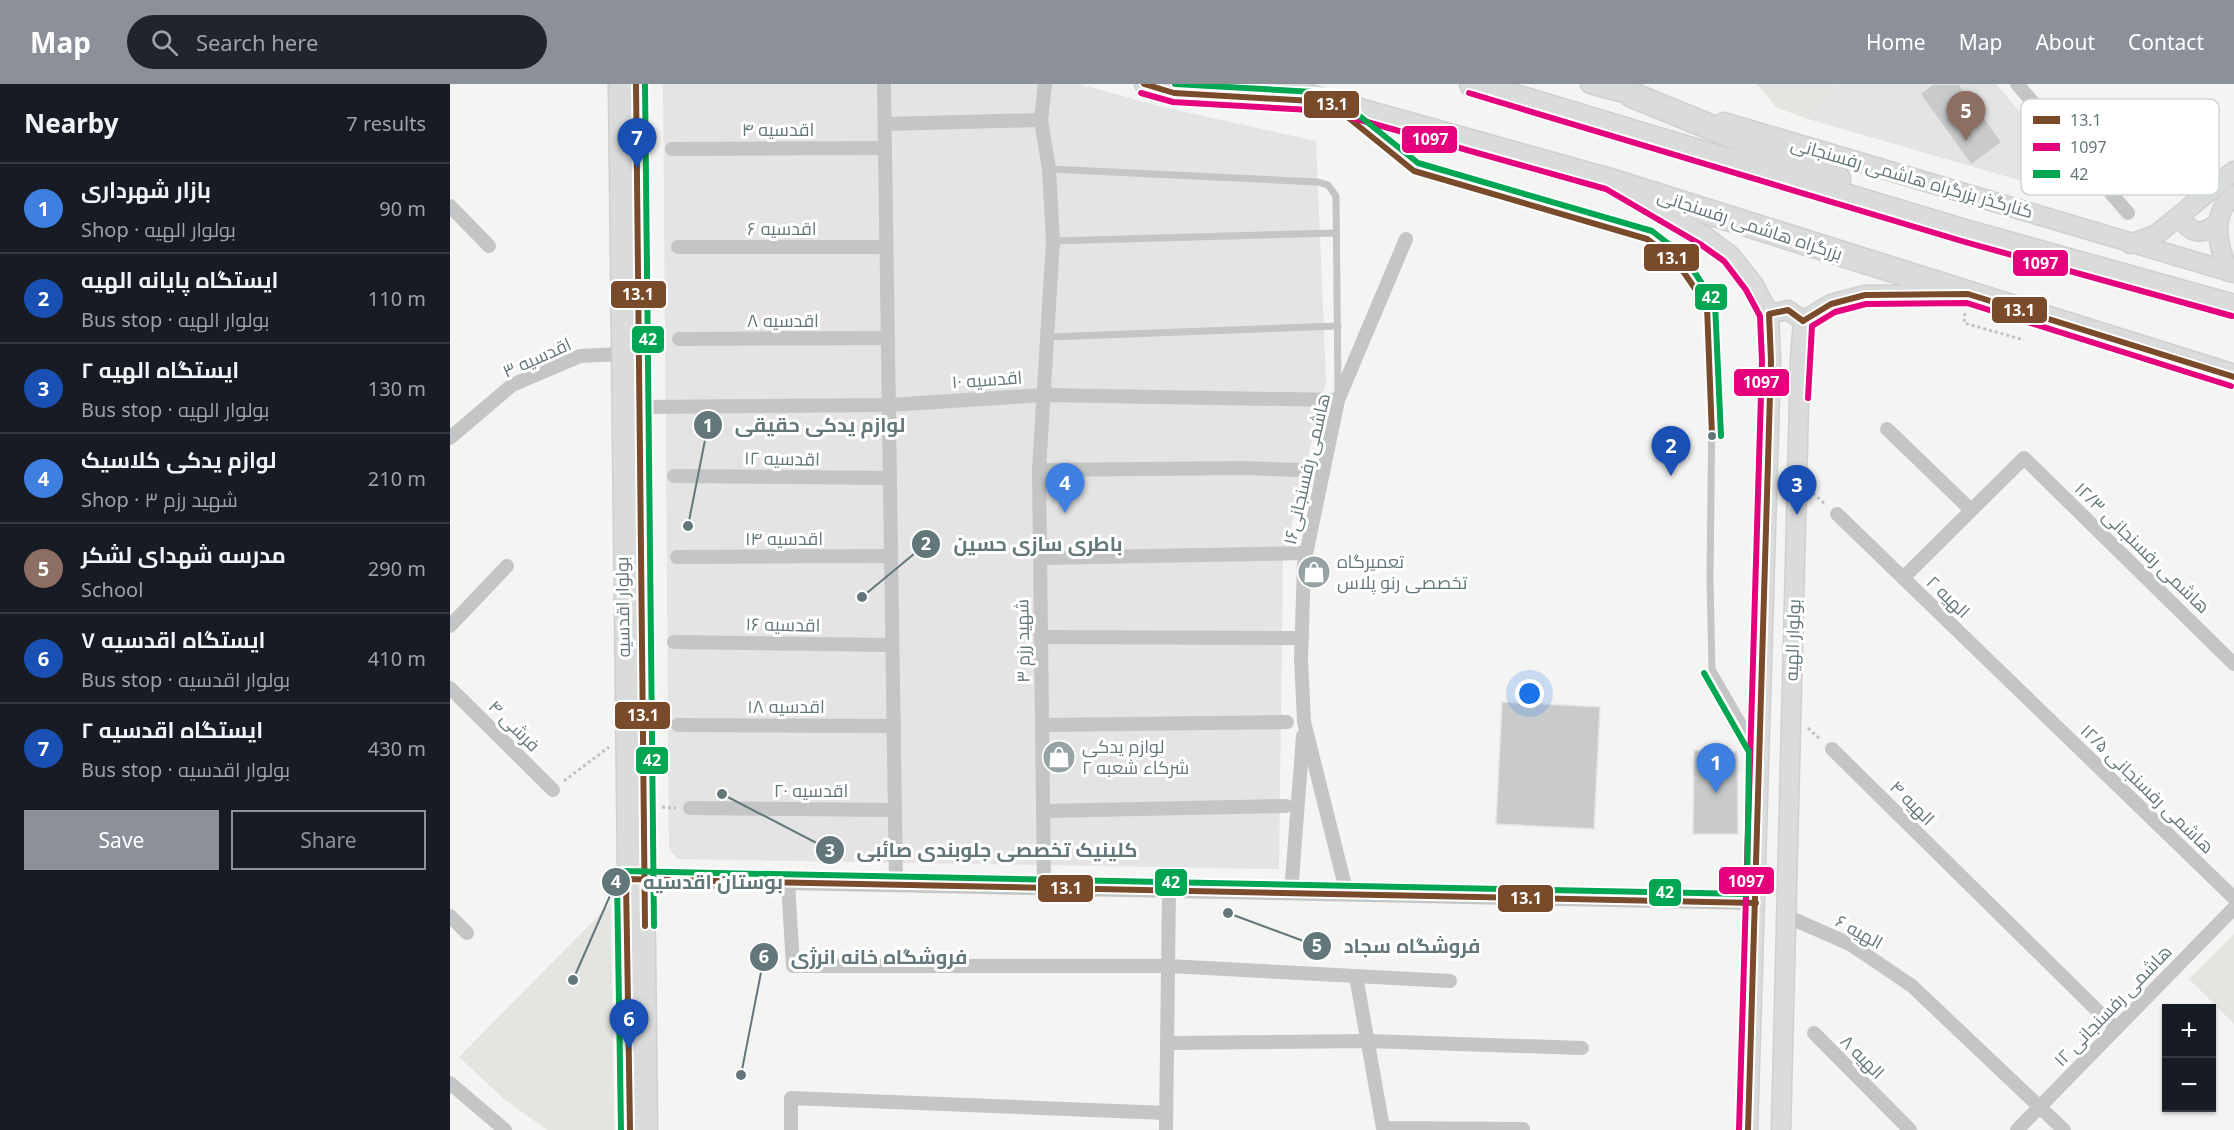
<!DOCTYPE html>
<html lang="en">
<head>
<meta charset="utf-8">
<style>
  body { margin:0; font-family:"Noto Sans",Cairo,sans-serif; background:#20242c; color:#f1f3f6 }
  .controls { position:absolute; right:18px; bottom:18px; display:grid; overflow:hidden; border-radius:0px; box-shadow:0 2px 4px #0004 }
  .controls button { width:54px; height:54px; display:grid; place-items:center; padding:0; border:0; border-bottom:2px solid #363941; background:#171b24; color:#f1f3f6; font:30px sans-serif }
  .you { position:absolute; left:1080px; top:610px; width:21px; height:21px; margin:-15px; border:4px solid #fff; border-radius:50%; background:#1a73e8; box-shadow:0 0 0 9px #1a73e833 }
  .badge { display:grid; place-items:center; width:39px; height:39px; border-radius:50%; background:#8c9099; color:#fff; font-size:20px; font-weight:700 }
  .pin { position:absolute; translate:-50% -50px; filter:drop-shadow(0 2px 3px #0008) }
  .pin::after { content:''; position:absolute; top:32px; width:21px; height:18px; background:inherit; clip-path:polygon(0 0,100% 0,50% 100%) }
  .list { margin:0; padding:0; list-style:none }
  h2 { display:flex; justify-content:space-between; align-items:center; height:78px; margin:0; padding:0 24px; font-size:26px }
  h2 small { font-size:20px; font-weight:400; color:#9ea1a6 }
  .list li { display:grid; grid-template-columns:39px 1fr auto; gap:18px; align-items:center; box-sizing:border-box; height:90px; padding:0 24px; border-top:2px solid #363941 }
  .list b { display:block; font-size:22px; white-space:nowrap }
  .list p { margin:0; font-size:20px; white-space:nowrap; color:#9ea1a6 }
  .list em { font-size:20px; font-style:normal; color:#9ea1a6 }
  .actions { display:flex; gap:12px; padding:18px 24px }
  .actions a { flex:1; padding:14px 0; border:2px solid #8c9099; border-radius:0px; text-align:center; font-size:21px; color:#8c9099 }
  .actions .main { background:#8c9099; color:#fff }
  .icon { flex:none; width:33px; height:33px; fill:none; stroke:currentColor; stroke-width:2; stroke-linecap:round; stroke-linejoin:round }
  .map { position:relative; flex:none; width:1784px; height:1046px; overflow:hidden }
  header { display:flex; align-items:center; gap:36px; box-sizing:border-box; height:84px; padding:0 30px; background:#8c9099; color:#fff }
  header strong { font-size:28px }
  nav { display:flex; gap:33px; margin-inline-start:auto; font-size:21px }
  .search { width:420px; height:54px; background:#20242c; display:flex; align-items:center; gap:15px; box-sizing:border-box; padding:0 21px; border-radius:33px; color:#9ea1a6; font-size:22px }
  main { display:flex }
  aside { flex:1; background:#171b24 }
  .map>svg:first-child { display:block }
  .built { fill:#e3e4e3 }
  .green { fill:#e4e5e1 }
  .building { fill:#c9cbcb; stroke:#e4e4e2; stroke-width:1.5 }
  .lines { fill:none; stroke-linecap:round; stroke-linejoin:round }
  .secondary-casing { stroke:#cfd0d0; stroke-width:21 }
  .highway-casing { stroke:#cfd0d0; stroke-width:27 }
  .path { stroke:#c1c3c3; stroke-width:3; stroke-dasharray:3 3; stroke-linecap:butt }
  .lane { stroke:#c4c5c5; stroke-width:7 }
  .street { stroke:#c4c5c5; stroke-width:14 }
  .secondary { stroke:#dadbdb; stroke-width:18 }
  .highway { stroke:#dadbdb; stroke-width:24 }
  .bus-1-casing { stroke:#fff; stroke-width:10 }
  .bus-2-casing { stroke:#fff; stroke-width:10 }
  .bus-3-casing { stroke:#fff; stroke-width:10 }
  .bus-1 { stroke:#7a4b2a; stroke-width:6 }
  .bus-2 { stroke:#e5007d; stroke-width:6 }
  .bus-3 { stroke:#00a651; stroke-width:6 }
  .bus-dot { fill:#63777a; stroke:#fff; stroke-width:2 }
  .labels { text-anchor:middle; stroke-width:6; stroke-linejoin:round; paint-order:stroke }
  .street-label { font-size:18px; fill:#63777a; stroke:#fff }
  .poi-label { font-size:18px; fill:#63777a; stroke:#fff; text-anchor:start }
  .key { fill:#fff; stroke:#d0d6d7; stroke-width:1.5 }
  .key-label { font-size:16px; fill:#63777a }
  .leader { fill:none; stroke:#63777a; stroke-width:2 }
  .callout-dot { fill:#63777a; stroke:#fff; stroke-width:2 }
  .mark-label { font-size:18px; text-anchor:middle; font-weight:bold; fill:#fff }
  .callout-label { font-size:20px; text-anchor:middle; font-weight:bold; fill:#63777a; stroke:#fff; stroke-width:6; stroke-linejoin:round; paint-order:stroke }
  .line-badge { stroke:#fff; stroke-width:2 }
  .badge-label { font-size:16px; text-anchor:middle; font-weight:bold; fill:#fff }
</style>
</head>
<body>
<header>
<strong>Map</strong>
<div class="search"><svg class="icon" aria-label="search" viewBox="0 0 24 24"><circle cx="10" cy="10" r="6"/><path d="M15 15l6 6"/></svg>Search here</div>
<nav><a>Home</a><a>Map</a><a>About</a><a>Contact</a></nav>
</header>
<main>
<aside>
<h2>Nearby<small>7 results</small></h2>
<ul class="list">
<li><span class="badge" style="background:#3f7fe0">1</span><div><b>بازار شهرداری</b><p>Shop · بولوار الهیه</p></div><em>90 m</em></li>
<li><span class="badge" style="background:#1a4fb4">2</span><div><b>ایستگاه پایانه الهیه</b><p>Bus stop · بولوار الهیه</p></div><em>110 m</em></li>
<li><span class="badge" style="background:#1a4fb4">3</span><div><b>ایستگاه الهیه ۲</b><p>Bus stop · بولوار الهیه</p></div><em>130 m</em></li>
<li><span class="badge" style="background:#3f7fe0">4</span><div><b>لوازم یدکی کلاسیک</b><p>Shop · شهید رزم ۳</p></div><em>210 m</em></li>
<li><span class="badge" style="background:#8d6e63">5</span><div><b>مدرسه شهدای لشکر</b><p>School</p></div><em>290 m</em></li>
<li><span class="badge" style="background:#1a4fb4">6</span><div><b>ایستگاه اقدسیه ۷</b><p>Bus stop · بولوار اقدسیه</p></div><em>410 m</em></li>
<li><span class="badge" style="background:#1a4fb4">7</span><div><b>ایستگاه اقدسیه ۲</b><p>Bus stop · بولوار اقدسیه</p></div><em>430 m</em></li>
</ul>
<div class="actions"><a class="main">Save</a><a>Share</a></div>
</aside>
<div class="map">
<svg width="1784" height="1046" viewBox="0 0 1784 1046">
  <rect width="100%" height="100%" fill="#f4f4f3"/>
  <!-- built -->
  <g class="built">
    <path d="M 213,0 L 629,0 L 713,23 L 866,57 L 876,298 L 833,476 L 829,785 L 228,775 L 219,765 Z"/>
    <path d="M 1389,0 L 1546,0 L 1616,80 L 1589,102 L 1358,35 Z"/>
  </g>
  <!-- green -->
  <g class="green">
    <path d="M 1307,0 L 1389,0 L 1358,35 L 1327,24 Z"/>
    <path d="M 161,819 L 164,1046 L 97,1046 L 53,1014 L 9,973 Z"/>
    <path d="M 1784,850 L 1784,940 L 1739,895 Z"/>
  </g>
  <!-- building -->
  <g class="building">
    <path d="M 1483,0 L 1509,0 L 1552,58 L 1521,81 L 1470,10 Z"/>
    <path d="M 1052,618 L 1150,623 L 1144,745 L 1046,740 Z"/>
    <path d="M 1244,666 L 1287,668 L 1288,750 L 1243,750 Z"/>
  </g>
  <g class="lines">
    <!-- secondary casing -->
    <g class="secondary-casing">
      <g id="secondary">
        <path d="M 168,0 L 180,1046"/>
        <path d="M 186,0 L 198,1046"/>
        <path d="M 694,0 L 724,9 L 844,16"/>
        <path d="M 1140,0 L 1193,14"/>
        <path d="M 1274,38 L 1784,189"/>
        <path d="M 1187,113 L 1255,152 L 1280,171 L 1304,201 L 1319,230 L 1321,277 L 1298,1046"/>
        <path d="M 1731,132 C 1739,150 1752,152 1766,140"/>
        <path d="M 1680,160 L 1707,150 L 1784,87"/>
        <path d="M 1779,188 C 1768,162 1759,132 1784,111"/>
        <path d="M 1319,230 L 1338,226 L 1353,237"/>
        <path d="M 1353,237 L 1381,220 L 1415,211 L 1504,210"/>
        <path d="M 1331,1046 L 1350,276 L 1353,237"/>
      </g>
    </g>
    <!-- highway casing -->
    <g class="highway-casing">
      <g id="highway">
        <path d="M 813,0 L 1160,97 L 1784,293"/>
        <path d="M 1022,0 L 1518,149 L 1784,223"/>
        <path d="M 1182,11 L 1388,95"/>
      </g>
    </g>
    <!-- path -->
    <g class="path">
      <path d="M 1515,229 L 1514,239 L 1574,256"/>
      <path d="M 1363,409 L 1376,421"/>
      <path d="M 1358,644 L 1371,656"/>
      <path d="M 114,697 L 159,663"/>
      <path d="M 212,723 L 226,724"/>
    </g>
    <!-- lane -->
    <g class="lane">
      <path d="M 897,32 L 964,87 L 1197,155 L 1226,177 L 1240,194 L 1257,222 L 1262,320 L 1260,495 L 1262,585 L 1304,658"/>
      <path d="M 599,85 L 868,98 L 878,101 L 886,112 L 888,305"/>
      <path d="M 603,157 L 885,149"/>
      <path d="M 599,253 L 888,242"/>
    </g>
    <!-- street -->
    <g class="street">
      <path d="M 434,0 L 446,801"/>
      <path d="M 1567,0 L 1678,129"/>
      <path d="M 435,40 L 591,36"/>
      <path d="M 222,65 L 435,64"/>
      <path d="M 0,122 L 39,162"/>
      <path d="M 228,163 L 436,163"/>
      <path d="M 229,255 L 438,254"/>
      <path d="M 188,323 L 439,321 L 593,311 L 888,316"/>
      <path d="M 1437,345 L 1521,426"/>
      <path d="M 0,354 L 62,301 L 130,272 L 170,270"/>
      <path d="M 589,386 L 795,384 L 873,387"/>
      <path d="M 224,392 L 440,394"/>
      <path d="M 1387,430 L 1784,814"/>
      <path d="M 227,473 L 441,472"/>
      <path d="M 590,474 L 856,469"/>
      <path d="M 1453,494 L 1574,374 L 1784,580"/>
      <path d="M 0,542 L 57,482"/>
      <path d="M 591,553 L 852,554"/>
      <path d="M 224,558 L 442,561"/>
      <path d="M 0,604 L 103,706"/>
      <path d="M 228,641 L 444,642"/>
      <path d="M 592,641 L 837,638"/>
      <path d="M 1382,665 L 1666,945"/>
      <path d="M 240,724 L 445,726"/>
      <path d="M 593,727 L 836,722"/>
      <path d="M 187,796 L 1306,819"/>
      <path d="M 338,799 L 343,882 L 718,882 L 1000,897"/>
      <path d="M 594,804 L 589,386 L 603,157 L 599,85 L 591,36 L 595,0"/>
      <path d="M 841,809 L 853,652"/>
      <path d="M 897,810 L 854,638 L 851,575 L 854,480 L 888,316 L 956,155"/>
      <path d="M 0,832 L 17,849"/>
      <path d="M 1336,832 L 1400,860 L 1462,902 L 1614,1046"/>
      <path d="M 906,892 L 933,1044 L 1073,1045"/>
      <path d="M 1364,949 L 1460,1046"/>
      <path d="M 717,959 L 918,957 L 1132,964"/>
      <path d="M 0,999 L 55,1046"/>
      <path d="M 341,1046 L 341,1014 L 716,1029"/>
      <path d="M 716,1046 L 719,806"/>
      <path d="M 1567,1046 L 1784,824"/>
    </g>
    <!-- secondary -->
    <use href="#secondary" class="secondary"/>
    <!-- highway -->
    <use href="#highway" class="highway"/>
    <!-- bus-1 casing -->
    <g class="bus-1-casing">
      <g id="bus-1">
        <path d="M 186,0 L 195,842"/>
        <path d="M 694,0 L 724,9 L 879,18 L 964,87 L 1197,155 L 1226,177 L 1257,222 L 1262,352"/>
        <path d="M 1353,237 L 1381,220 L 1415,211 L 1518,210 L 1784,293"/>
        <path d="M 180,1046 L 176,795 L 1306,819"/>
        <path d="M 1298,1046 L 1321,277 L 1319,230 L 1338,226 L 1353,237"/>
      </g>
    </g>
    <!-- bus-2 casing -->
    <g class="bus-2-casing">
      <g id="bus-2">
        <path d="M 691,9 L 723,18 L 878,27 L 1156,105 L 1250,160 L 1274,177 L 1296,206 L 1310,232 L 1312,277 L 1289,1046"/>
        <path d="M 1019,9 L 1515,158 L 1782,232"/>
        <path d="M 1358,314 L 1362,242 L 1385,228 L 1416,220 L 1517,219 L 1781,302"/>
      </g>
    </g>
    <!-- bus-3 casing -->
    <g class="bus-3-casing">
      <g id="bus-3">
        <path d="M 195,0 L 204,842"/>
        <path d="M 725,0 L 881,9 L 968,79 L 1202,147 L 1233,171 L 1265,219 L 1271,352"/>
        <path d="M 171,1046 L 167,795 L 173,787 L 1297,810 L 1299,668 L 1254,589"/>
      </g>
    </g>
    <!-- bus-1 -->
    <use href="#bus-1" class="bus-1"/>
    <!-- bus-2 -->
    <use href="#bus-2" class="bus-2"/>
    <!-- bus-3 -->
    <use href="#bus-3" class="bus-3"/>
  </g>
  <!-- icons -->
  <defs>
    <g id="shop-disc" transform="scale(1.725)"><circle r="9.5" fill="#96a3a4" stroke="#fff"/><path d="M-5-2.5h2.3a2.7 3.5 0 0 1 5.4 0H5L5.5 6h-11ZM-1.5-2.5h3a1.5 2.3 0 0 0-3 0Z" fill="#fff"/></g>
  </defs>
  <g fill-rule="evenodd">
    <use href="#shop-disc" x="864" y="488"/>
    <use href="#shop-disc" x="609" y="673"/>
  </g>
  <!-- markers -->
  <circle class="bus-dot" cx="1262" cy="352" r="5"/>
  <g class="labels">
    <!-- street labels -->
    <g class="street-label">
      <text x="328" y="52">اقدسیه ۴</text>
      <text transform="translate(1462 94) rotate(16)" y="6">کنارگذر بزرگراه هاشمی رفسنجانی</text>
      <text transform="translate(1300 141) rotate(18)" y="6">بزرگراه هاشمی رفسنجانی</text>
      <text x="332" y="151">اقدسیه ۶</text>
      <text x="333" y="243">اقدسیه ۸</text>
      <text transform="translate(87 274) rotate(-24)" y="6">اقدسیه ۳</text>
      <text transform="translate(537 296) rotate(-4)" y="6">اقدسیه ۱۰</text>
      <text transform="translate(332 375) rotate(1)" y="6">اقدسیه ۱۲</text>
      <text transform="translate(857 385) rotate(-77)" y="6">هاشمی رفسنجانی۱۶</text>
      <text x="334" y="461">اقدسیه ۱۴</text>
      <text transform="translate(1692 464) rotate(44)" y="6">هاشمی رفسنجانی ۱۲/۳</text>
      <text transform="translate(1498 513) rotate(44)" y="6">الهیه ۲</text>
      <text transform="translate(173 523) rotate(-91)" y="6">بولوار اقدسیه</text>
      <text transform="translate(333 541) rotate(1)" y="6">اقدسیه ۱۶</text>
      <text transform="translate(1343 556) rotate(-88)" y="6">بولوار الهیه</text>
      <text transform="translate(573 557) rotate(-91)" y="6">شهید رزم ۳</text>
      <text x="336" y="629">اقدسیه ۱۸</text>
      <text transform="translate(64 642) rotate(45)" y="6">فرشی ۴</text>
      <text transform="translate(1697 705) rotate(44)" y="6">هاشمی رفسنجانی ۱۲/۵</text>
      <text x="361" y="713">اقدسیه ۲۰</text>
      <text transform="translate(1462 719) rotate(45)" y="6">الهیه ۴</text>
      <text transform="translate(1409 848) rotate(29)" y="6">الهیه ۶</text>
      <text transform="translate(1663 922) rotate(-46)" y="6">هاشمی رفسنجانی ۱۲</text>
      <text transform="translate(1412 973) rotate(45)" y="6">الهیه ۸</text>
    </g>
    <!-- poi labels -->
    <g class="poi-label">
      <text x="887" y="484">تعمیرگاه<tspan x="887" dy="21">تخصصی رنو پلاس</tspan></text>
      <text x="632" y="669">لوازم یدکی<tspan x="632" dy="21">شرکاء شعبه ۲</tspan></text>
    </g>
  </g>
  <!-- legend -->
  <rect x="1571" y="15" width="198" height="96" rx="9" class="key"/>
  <rect x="1583" y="32" width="27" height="8" fill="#7a4b2a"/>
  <rect x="1583" y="59" width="27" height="8" fill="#e5007d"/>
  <rect x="1583" y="86" width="27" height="8" fill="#00a651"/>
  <g class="key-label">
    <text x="1620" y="42">13.1</text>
    <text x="1620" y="69">1097</text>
    <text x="1620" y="96">42</text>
  </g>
  <!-- callouts -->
  <path class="leader" d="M238 442L258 341M412 513L476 460M272 710L380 766M123 896L166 798M778 829L867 862M291 991L314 873"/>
  <g class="callout-dot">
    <circle cx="238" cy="442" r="6"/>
    <circle cx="412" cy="513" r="6"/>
    <circle cx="272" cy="710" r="6"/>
    <circle cx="123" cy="896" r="6"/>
    <circle cx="778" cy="829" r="6"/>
    <circle cx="291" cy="991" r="6"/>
    <circle cx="258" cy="341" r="15"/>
    <circle cx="476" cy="460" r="15"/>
    <circle cx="380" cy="766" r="15"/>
    <circle cx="166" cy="798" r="15"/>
    <circle cx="867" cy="862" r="15"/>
    <circle cx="314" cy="873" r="15"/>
  </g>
  <g class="mark-label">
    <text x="258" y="348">1</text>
    <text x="476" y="466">2</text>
    <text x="380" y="773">3</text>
    <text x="166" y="804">4</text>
    <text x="867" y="868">5</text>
    <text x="314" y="879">6</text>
  </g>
  <g class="callout-label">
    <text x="370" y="348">لوازم یدکی حقیقی</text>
    <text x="588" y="467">باطری سازی حسین</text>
    <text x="547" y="773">کلینیک تخصصی جلوبندی صائبی</text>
    <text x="263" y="805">بوستان اقدسیه</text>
    <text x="962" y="869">فروشگاه سجاد</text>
    <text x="429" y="880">فروشگاه خانه انرژی</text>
  </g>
  <g class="line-badge">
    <rect x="853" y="6" width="57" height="29" rx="6" fill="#7a4b2a"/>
    <rect x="951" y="41" width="57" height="29" rx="6" fill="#e5007d"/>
    <rect x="1193" y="159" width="57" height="29" rx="6" fill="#7a4b2a"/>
    <rect x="1562" y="165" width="57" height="28" rx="6" fill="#e5007d"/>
    <rect x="160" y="196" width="57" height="29" rx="6" fill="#7a4b2a"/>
    <rect x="1244" y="199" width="34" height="28" rx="6" fill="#00a651"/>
    <rect x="1541" y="212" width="57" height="28" rx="6" fill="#7a4b2a"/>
    <rect x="181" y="241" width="34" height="29" rx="6" fill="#00a651"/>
    <rect x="1283" y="284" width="57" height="29" rx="6" fill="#e5007d"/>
    <rect x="164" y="617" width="57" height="29" rx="6" fill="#7a4b2a"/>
    <rect x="185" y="662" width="34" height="29" rx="6" fill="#00a651"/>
    <rect x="1268" y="782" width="57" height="29" rx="6" fill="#e5007d"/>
    <rect x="704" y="784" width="34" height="29" rx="6" fill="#00a651"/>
    <rect x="587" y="790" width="57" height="29" rx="6" fill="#7a4b2a"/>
    <rect x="1198" y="794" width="34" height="29" rx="6" fill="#00a651"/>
    <rect x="1047" y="800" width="57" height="29" rx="6" fill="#7a4b2a"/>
  </g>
  <g class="badge-label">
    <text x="882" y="26">13.1</text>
    <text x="980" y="61">1097</text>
    <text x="1222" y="180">13.1</text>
    <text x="1590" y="185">1097</text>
    <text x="188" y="216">13.1</text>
    <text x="1261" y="219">42</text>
    <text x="1569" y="232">13.1</text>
    <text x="198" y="261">42</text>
    <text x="1311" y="304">1097</text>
    <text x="193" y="637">13.1</text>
    <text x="202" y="682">42</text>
    <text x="1296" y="803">1097</text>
    <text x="721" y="804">42</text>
    <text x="616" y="810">13.1</text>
    <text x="1215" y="814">42</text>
    <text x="1076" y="820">13.1</text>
  </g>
</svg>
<div class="controls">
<button>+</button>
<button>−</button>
</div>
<div class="you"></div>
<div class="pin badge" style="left:1266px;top:709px;background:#3f7fe0">1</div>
<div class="pin badge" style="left:1221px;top:392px;background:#1a4fb4">2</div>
<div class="pin badge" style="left:1347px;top:431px;background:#1a4fb4">3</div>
<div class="pin badge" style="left:615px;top:429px;background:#3f7fe0">4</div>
<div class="pin badge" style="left:1516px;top:57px;background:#8d6e63">5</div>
<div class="pin badge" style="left:179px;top:965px;background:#1a4fb4">6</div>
<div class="pin badge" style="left:187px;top:84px;background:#1a4fb4">7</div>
</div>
</main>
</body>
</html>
